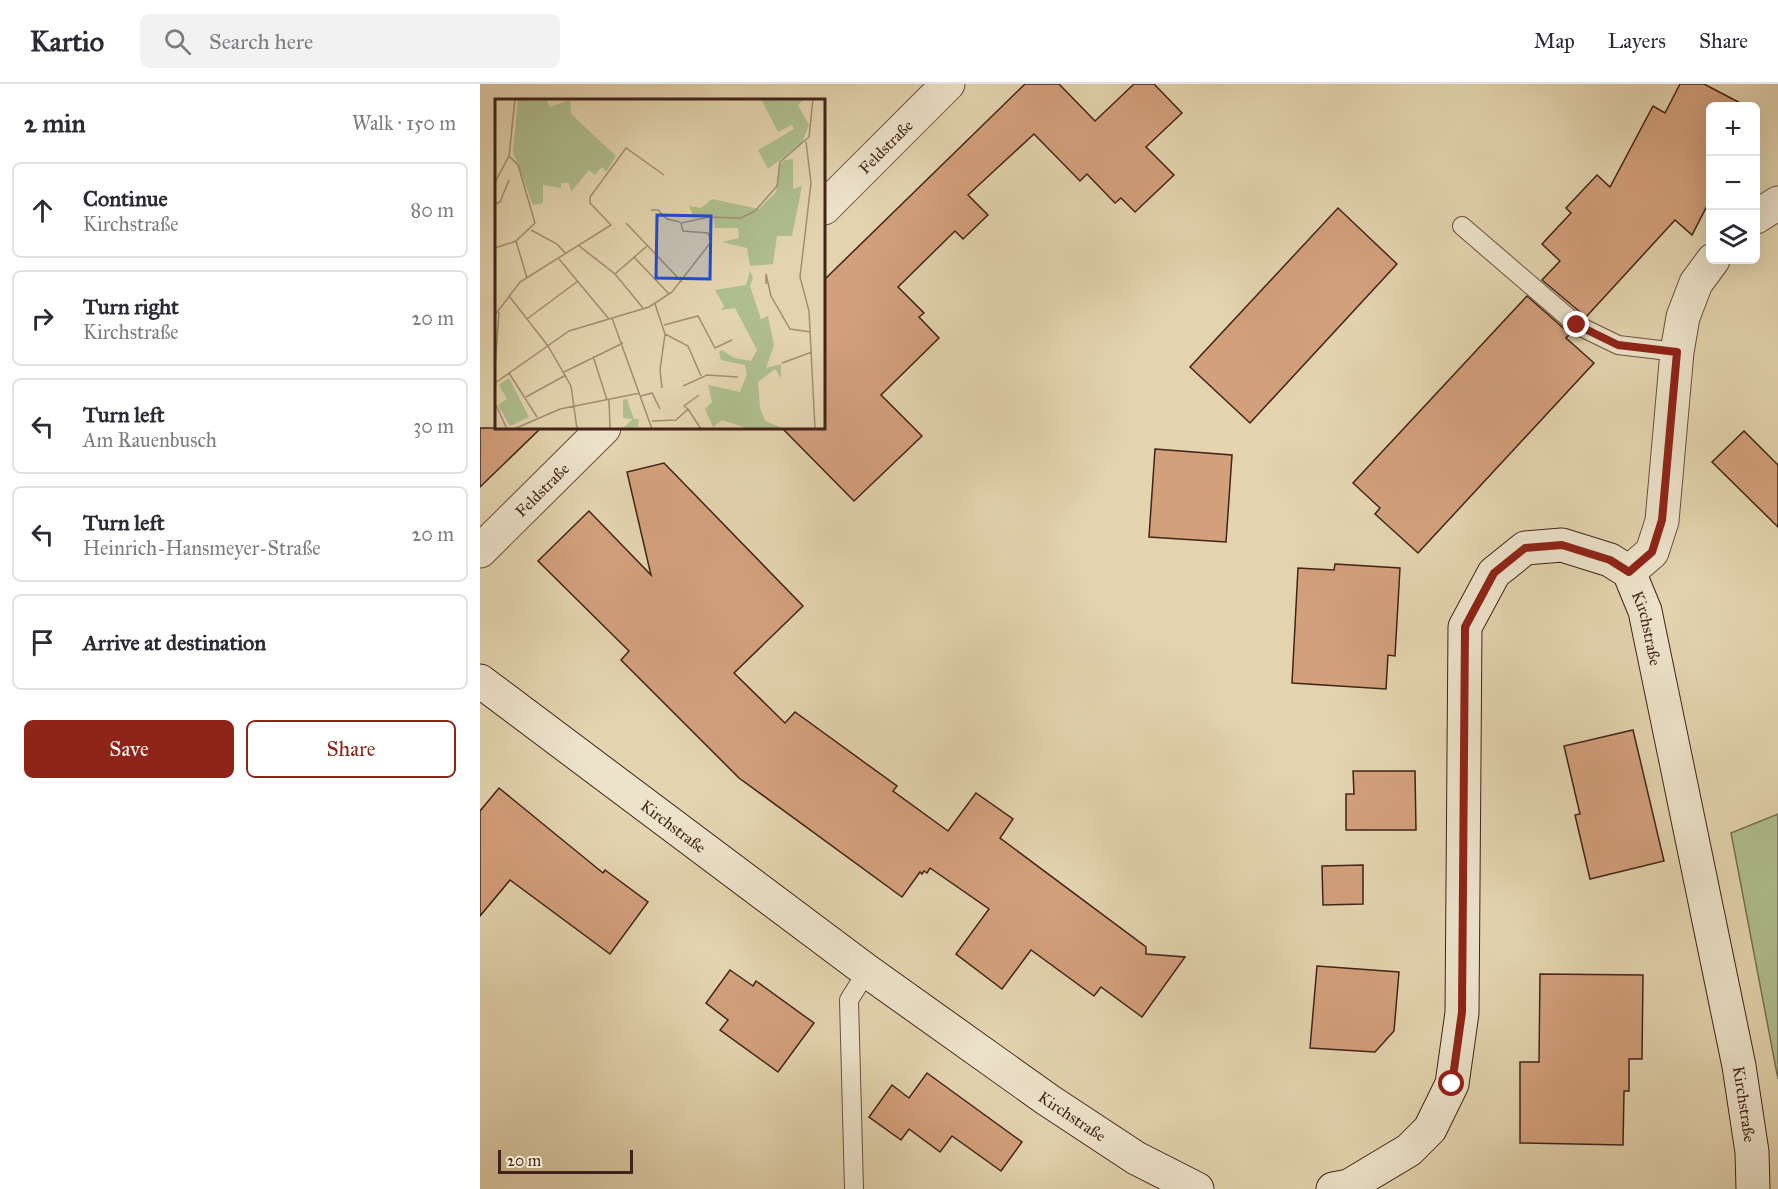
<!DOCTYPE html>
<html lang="en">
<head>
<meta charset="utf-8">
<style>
  body { margin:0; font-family:"IM FELL Great Primer",serif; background:#f2f2f3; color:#2b2b33 }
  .controls { position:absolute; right:18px; top:18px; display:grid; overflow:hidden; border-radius:9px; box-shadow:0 6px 24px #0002 }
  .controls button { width:54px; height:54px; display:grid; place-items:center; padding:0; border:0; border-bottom:2px solid #e1e1e2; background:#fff; color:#2b2b33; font:30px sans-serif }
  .scale { position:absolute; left:18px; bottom:15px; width:135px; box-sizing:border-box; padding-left:6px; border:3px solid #422318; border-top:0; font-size:16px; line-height:21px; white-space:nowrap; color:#422318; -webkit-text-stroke:4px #ede3cb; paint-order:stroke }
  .stop { position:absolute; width:18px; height:18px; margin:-14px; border:4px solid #8f2418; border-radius:50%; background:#fff }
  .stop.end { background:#8f2418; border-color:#fff; box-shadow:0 2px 6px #0008 }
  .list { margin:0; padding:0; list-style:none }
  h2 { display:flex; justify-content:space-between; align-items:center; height:78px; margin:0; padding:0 24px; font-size:26px }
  h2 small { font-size:20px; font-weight:400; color:#7c7c81 }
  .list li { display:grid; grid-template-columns:39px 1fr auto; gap:18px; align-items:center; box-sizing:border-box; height:96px; margin:0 12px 12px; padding:0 12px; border:2px solid #e1e1e2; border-radius:9px }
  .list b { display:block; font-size:22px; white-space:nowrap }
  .list p { margin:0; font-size:20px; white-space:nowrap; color:#7c7c81 }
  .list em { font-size:20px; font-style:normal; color:#7c7c81 }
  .actions { display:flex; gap:12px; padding:18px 24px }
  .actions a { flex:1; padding:14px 0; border:2px solid #8f2418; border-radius:9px; text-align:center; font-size:21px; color:#8f2418 }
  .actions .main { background:#8f2418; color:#fff }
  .icon { flex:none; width:33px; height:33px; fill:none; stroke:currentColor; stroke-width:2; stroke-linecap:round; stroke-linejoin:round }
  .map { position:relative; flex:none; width:1298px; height:1105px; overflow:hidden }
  header { display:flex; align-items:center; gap:36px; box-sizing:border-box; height:84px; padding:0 30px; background:#fff; border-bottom:2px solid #e1e1e2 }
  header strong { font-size:28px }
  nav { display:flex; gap:33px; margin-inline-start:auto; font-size:21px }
  .search { width:420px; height:54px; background:#f2f2f3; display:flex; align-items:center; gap:15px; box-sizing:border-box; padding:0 21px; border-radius:9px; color:#7c7c81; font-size:22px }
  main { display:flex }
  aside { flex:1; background:#fff }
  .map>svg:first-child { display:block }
  .green { fill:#afbe8f; stroke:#787054; stroke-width:1.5 }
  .building { fill:#d3a07c; stroke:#422318; stroke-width:1.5 }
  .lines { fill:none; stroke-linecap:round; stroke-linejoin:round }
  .lane-casing { stroke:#6a4f3e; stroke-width:20 }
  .street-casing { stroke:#6a4f3e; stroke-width:35 }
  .secondary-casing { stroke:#422318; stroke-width:35 }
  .lane { stroke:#ede3cb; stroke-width:18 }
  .street { stroke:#ede3cb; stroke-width:33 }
  .secondary { stroke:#ede3cb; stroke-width:33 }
  .route { stroke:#8f2418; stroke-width:8 }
  .labels { text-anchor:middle; stroke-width:5; stroke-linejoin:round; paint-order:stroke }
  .street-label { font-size:16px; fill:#422318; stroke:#ede3cb }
  .inset-road { fill:none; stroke:#a38d73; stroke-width:1.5 }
  .view { fill:#1d4ed8; fill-opacity:0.15; stroke:#1d4ed8; stroke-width:3 }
  .inset-edge { fill:none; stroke:#422318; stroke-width:3 }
</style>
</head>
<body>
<header>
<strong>Kartio</strong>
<div class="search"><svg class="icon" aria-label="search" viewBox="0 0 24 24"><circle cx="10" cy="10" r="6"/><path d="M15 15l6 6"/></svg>Search here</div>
<nav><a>Map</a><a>Layers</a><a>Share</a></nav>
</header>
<main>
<aside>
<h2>2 min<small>Walk · 150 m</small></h2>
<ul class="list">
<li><svg class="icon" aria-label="ahead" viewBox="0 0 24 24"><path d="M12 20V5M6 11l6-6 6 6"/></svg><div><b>Continue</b><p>Kirchstraße</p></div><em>80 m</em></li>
<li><svg class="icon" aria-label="right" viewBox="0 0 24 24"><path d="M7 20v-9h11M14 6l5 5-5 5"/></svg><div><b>Turn right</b><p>Kirchstraße</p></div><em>20 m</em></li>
<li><svg class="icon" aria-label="left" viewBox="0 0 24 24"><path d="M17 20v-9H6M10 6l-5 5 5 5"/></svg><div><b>Turn left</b><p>Am Rauenbusch</p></div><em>30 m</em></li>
<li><svg class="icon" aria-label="left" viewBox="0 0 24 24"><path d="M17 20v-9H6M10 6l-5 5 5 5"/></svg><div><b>Turn left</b><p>Heinrich-Hansmeyer-Straße</p></div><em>20 m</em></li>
<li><svg class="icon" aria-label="arrive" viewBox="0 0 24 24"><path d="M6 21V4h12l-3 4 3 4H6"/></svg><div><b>Arrive at destination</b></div></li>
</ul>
<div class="actions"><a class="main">Save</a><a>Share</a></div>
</aside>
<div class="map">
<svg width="1298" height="1105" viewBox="0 0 1298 1105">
  <rect width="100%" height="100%" fill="#e3d4af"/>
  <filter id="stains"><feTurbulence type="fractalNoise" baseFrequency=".00333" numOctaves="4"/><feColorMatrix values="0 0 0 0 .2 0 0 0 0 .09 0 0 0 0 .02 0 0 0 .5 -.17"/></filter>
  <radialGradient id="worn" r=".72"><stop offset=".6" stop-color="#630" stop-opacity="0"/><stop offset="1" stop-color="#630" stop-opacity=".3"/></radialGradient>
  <!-- green -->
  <path class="green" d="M 1298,730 L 1298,995 L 1251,749 Z"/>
  <!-- building -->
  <g class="building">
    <path d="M 545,0 L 579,0 L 615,37 L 654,0 L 674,0 L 702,29 L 666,63 L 694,91 L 655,128 L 641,114 L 635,119 L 607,90 L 600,97 L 554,50 L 488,111 L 508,131 L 483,155 L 475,147 L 418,203 L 444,229 L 439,233 L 459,254 L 401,311 L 442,352 L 374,417 L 302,344 L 344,344 L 344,196 Z"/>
    <path d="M 1200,0 L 1224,0 L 1266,22 L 1230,22 L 1230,116 L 1212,151 L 1195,136 L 1106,233 L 1062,196 L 1080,177 L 1062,160 L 1091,129 L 1086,124 L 1117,91 L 1130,103 L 1173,22 L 1185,29 Z"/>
    <path d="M 858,124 L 917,180 L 770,339 L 710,283 Z"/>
    <path d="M 1047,212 L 1090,250 L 1086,254 L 1114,279 L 938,469 L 895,430 L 900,424 L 873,399 Z"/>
    <path d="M 0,344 L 61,344 L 0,403 Z"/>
    <path d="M 1264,347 L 1298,381 L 1298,443 L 1232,378 Z"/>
    <path d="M 675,365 L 752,371 L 746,458 L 669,453 Z"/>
    <path d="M 184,379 L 323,522 L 254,589 L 305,639 L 315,628 L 417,702 L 413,707 L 468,747 L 496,709 L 533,735 L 520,754 L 666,863 L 666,870 L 705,873 L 662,933 L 621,903 L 614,912 L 551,866 L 522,905 L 476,870 L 509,825 L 450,784 L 447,789 L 444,787 L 442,790 L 440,788 L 422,813 L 259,694 L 141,576 L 149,567 L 58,477 L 109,427 L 171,491 L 147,388 Z"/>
    <path d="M 855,480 L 920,484 L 915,572 L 908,571 L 906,605 L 812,599 L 818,484 L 854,486 Z"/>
    <path d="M 1153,646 L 1184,777 L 1110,795 L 1095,731 L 1100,730 L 1084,662 Z"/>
    <path d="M 873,687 L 935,687 L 936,746 L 866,746 L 866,710 L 874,710 Z"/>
    <path d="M 19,704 L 123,789 L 125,786 L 168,818 L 130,870 L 30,796 L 0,832 L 0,727 Z"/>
    <path d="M 883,781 L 883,820 L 843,821 L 842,782 Z"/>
    <path d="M 837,882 L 919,888 L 914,947 L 895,968 L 830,964 Z"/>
    <path d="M 250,886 L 273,902 L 276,897 L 334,939 L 298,988 L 240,946 L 248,936 L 226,919 Z"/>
    <path d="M 1060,890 L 1163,891 L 1162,975 L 1149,975 L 1149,1007 L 1144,1007 L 1143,1061 L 1040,1059 L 1040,978 L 1059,978 Z"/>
    <path d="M 447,989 L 542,1058 L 521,1087 L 472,1052 L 460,1068 L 429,1045 L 421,1056 L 389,1033 L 412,1001 L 429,1014 Z"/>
  </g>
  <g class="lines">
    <!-- lane casing -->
    <g class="lane-casing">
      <g id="lane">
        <path d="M 982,142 L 1097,241 L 1138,261 L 1197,268"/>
        <path d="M 374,1105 L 369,916 L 387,887"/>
      </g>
    </g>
    <!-- street casing -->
    <g class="street-casing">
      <g id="street">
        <path id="s1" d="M 344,124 L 468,0"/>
        <path d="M 1276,133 L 1298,119"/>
        <path id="s2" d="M 0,467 L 124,344"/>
        <path d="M 1149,488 L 1172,468 L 1182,437 L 1197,268 L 1203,233 L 1216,199 L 1233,176"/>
      </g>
    </g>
    <!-- secondary casing -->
    <g class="secondary-casing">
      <g id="secondary">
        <path id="s3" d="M 0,597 L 387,887 L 568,1016 L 656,1074 L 717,1105"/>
        <path id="s4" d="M 853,1105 L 869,1102 L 929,1066 L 950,1045 L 972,1000 L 982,929 L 985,543 L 1014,489 L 1045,464 L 1082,461 L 1130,476 L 1149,488 L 1165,527 L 1259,982 L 1272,1068 L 1273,1105"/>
      </g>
    </g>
    <!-- lane -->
    <use href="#lane" class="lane"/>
    <!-- street -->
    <use href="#street" class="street"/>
    <!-- secondary -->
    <use href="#secondary" class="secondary"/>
  </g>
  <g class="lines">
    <!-- route -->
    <path class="route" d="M 972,1000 L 982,928 L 985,543 L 1014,489 L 1045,464 L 1082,461 L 1130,476 L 1149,488 L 1172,468 L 1182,436 L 1197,268 L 1138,261 L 1097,241"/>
  </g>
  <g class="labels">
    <!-- street labels -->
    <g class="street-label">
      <text dy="6" stroke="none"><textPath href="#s1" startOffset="87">Feldstraße</textPath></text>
      <text dy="6" stroke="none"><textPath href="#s2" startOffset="87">Feldstraße</textPath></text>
      <text dy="6" stroke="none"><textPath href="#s4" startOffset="894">Kirchstraße</textPath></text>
      <text dy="6" stroke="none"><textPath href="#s3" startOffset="242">Kirchstraße</textPath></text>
      <text dy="6" stroke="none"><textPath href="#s4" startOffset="1380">Kirchstraße</textPath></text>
      <text dy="6" stroke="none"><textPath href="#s3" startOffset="735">Kirchstraße</textPath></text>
    </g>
  </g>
  <!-- overview -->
  <g transform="translate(15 15)">
    <rect width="330" height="330" fill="#e3d4af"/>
    <path d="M 23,0 L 51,0 L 55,8 L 75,1 L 76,15 L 121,57 L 111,73 L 107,68 L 100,76 L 94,71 L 76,93 L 74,84 L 66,84 L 66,89 L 48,86 L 48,104 L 38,106 L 18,53 ZM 266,0 L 309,0 L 303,6 L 314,26 L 307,44 L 273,70 L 263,51 L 299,30 L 297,26 L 283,33 ZM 298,60 L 298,90 L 307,87 L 297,137 L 282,137 L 278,165 L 255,167 L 252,149 L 227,143 L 244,139 L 243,129 L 220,129 L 218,117 L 199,119 L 194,107 L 206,109 L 217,100 L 264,110 L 281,93 L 284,68 L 289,61 ZM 255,172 L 258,179 L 255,187 L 266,220 L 273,217 L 279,246 L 271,269 L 286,265 L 286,279 L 280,270 L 263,283 L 265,309 L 270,322 L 290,330 L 254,330 L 227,321 L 218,328 L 210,310 L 217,303 L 213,286 L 245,293 L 252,275 L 250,266 L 226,261 L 224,253 L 227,251 L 239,259 L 256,262 L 262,251 L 240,209 L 226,211 L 229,207 L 220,191 L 251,186 ZM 14,279 L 34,318 L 15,327 L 3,306 L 12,300 L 4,286 ZM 132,300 L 139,320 L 144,320 L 143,328 L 128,329 L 138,320 L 128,319 L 128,301 Z" fill="#afbe8f"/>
    <path class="inset-road" d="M 311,43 L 316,84 L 305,178 L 314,212 L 320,330M 0,83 L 14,57 L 20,0M 0,105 L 5,103 L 14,81M 156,111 L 163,111 L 172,120 L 185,123M 131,124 L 187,183M 36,131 L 62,145 L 71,155M 21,142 L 32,179M 83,146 L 120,175 L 148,209M 0,149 L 21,142 L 40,124 L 23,66 L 14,57M 139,158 L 174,195M 64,160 L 114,220M 120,175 L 152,147M 271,185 L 271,175 L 276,197 L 295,230 L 316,233M 14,197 L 53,247 L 76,287 L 82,330M 160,205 L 170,235 L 193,247 L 206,277M 0,216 L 25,183 L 116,126 L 95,104 L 95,98 L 131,49 L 169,76M 117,219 L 157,330M 32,220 L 83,182M 169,226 L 203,217 L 220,249 L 237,241M 98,257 L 112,301M 287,264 L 317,253M 0,269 L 4,213M 69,273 L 128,244M 14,274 L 42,318M 0,284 L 74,232 L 154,208 L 177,193 L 216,143 L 213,134 L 188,132 L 186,124 L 214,118 L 246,119 L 260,112 L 282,87 L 285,63 L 314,38 L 318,0M 188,287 L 212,276 L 243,278M 167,289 L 165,271 L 170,235M 146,297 L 157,294 L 165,310M 31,298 L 71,276M 114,301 L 115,330M 0,304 L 12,330M 193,310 L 206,330M 157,322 L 181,321 L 193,310 L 189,307 L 204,296M 19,330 L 65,310 L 145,294"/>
    <path class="view" d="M 162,116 L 216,117 L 215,180 L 161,179 Z"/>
    <rect width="330" height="330" class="inset-edge"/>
  </g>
  <rect width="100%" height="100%" filter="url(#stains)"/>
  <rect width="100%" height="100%" fill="url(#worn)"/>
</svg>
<div class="controls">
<button>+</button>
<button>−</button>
<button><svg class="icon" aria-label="layers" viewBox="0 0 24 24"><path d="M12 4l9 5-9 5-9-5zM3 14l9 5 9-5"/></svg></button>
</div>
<div class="scale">20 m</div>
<div class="stop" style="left:972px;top:1000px"></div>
<div class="stop end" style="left:1097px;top:241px"></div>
</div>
</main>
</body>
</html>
